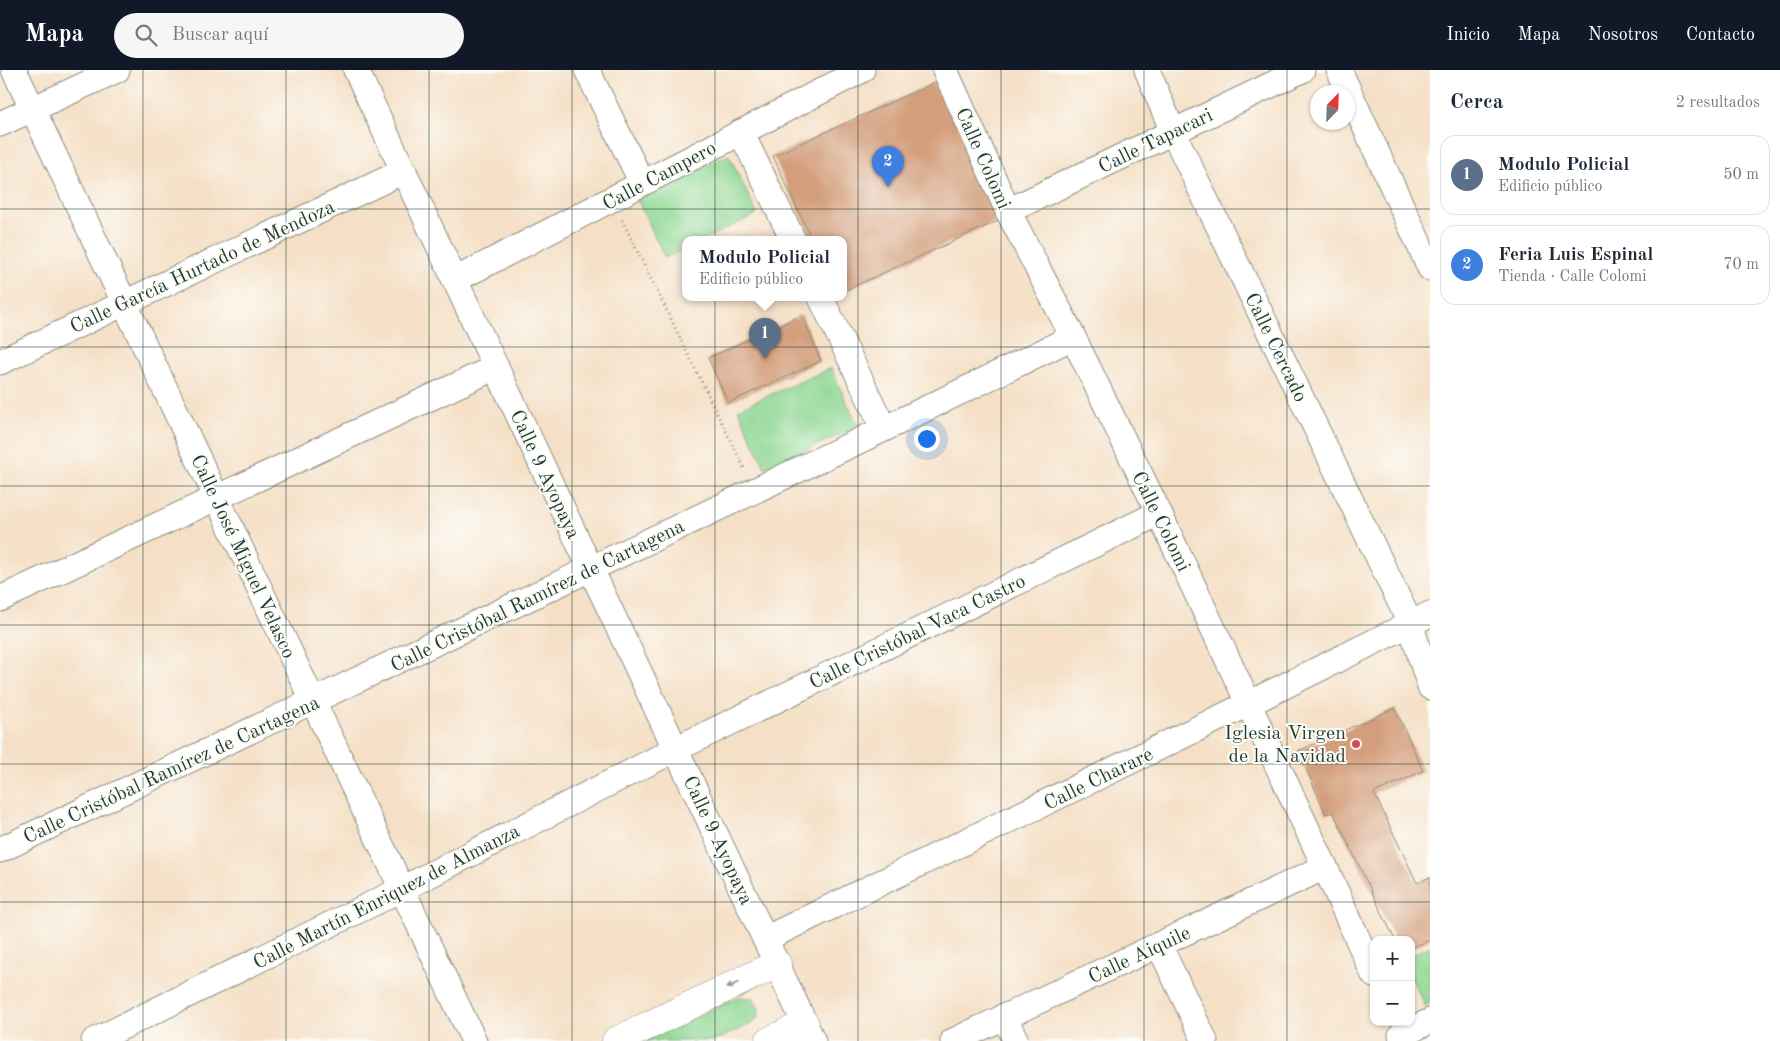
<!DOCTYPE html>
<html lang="es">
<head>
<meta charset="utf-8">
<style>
  body { margin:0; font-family:"Old Standard TT",serif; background:#f6f6f7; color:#1f2937 }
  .controls { position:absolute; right:15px; bottom:15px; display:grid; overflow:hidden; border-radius:10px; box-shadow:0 1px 4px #0004 }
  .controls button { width:45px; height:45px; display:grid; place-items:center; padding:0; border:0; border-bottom:1px solid #e0e1e3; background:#fff; color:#1f2937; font:25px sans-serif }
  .compass { position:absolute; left:1310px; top:15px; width:45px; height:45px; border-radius:50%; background:#fff; box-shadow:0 1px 4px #0004; rotate:23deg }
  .you { position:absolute; left:926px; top:368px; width:18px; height:18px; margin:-12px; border:4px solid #fff; border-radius:50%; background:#1a73e8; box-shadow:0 0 0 8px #1a73e833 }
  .badge { display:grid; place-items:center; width:32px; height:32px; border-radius:50%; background:#111827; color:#fff; font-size:16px; font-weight:700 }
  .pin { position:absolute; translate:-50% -41px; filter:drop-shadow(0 1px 2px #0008) }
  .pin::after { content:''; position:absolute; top:26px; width:18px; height:15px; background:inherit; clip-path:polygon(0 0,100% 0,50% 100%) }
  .popup { position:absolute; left:682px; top:166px; width:165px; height:65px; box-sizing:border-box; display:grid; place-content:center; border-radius:10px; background:#fff; filter:drop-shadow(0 1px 4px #0005); font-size:16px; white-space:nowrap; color:#747a83 }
  .popup b { font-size:19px; color:#1f2937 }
  .popup::after { content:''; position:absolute; left:50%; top:100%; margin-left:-10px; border:10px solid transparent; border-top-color:#fff }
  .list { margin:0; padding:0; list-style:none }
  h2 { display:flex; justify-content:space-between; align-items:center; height:65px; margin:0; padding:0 20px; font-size:21px }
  h2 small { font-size:16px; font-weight:400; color:#747a83 }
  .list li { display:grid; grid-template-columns:32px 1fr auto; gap:15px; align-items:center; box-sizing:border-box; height:80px; margin:0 10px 10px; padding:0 10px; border:1px solid #e0e1e3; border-radius:15px }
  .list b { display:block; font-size:19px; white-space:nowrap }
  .list p { margin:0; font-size:16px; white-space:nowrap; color:#747a83 }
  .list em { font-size:16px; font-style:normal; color:#747a83 }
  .icon { flex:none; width:28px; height:28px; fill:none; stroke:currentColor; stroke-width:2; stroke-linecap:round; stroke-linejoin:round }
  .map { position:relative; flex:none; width:1430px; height:971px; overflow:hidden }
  header { display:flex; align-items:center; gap:30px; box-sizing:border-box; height:70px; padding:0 25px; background:#111827; color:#fff }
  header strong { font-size:24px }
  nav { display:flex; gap:28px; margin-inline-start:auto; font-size:18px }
  .search { width:350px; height:45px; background:#f6f6f7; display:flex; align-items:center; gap:12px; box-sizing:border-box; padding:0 18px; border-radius:28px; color:#747a83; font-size:19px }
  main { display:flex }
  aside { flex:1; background:#fff }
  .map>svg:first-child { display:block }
  .green { fill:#8dd692; stroke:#568a63 }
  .building { fill:#d39e7b }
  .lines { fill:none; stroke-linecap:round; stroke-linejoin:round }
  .street-casing { stroke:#8a8e7e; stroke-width:27 }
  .secondary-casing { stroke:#8a8e7e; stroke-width:29 }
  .path { stroke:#8a8e7e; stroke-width:3; stroke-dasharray:1 4; stroke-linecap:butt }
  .street { stroke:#fff; stroke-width:25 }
  .secondary { stroke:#fff; stroke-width:28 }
  .oneway { fill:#8f9e9a }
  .grid { fill:none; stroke:#1f3d34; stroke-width:1; stroke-opacity:0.55 }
  .poi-dot { fill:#d1495b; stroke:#fdfcf7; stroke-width:2 }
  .labels { text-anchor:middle; stroke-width:4; stroke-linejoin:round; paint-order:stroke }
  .street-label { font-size:20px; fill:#1f3d34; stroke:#fdfcf7 }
  .poi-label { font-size:20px; fill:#1f3d34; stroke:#fdfcf7; text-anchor:end }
</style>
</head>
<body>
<header>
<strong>Mapa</strong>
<div class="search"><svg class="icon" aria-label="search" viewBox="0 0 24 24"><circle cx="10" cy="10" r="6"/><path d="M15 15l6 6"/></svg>Buscar aquí</div>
<nav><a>Inicio</a><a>Mapa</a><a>Nosotros</a><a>Contacto</a></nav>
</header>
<main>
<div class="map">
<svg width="1430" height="971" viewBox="0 0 1430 971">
  <rect width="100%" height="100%" fill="#fdfcf7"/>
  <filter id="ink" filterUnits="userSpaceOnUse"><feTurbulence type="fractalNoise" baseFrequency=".02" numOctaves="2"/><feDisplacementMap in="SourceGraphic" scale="10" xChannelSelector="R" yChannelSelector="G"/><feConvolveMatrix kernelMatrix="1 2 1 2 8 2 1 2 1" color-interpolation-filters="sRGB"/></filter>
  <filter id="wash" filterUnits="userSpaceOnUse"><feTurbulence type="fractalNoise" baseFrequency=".0096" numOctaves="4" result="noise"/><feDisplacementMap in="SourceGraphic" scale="20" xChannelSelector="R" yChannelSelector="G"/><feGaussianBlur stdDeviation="1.12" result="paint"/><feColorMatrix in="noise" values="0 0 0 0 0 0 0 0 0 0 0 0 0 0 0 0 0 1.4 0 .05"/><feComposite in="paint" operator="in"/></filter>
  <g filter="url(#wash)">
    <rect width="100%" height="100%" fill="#f5e0c7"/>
    <!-- green -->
    <g class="green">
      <path d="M 729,85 L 757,144 L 702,170 L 686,170 L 686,178 L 665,188 L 637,129 Z"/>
      <path d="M 831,298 L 858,357 L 765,398 L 738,339 Z"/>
      <path d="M 1430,876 L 1430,933 L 1425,936 L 1411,907 L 1411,885 Z"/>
      <path d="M 738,927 L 753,928 L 759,939 L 758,947 L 753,953 L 714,971 L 645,971 Z"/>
    </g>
    <g id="blocks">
      <!-- building -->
      <g class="building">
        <path d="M 940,10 L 1004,148 L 844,221 L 844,170 L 812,170 L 773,86 Z"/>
        <path d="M 802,245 L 821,291 L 728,333 L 708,288 Z"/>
        <path d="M 1395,638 L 1423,701 L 1374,723 L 1417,813 L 1430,807 L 1430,870 L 1411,878 L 1411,870 L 1395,870 L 1333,742 L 1326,744 L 1298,681 Z"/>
      </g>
    </g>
  </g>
  <g filter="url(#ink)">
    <use href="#blocks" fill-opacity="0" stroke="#8a8e7e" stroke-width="1"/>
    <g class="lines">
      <!-- street casing -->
      <g class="street-casing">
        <g id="street">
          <path d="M 14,0 L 474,971"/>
          <path d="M 356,0 L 813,971"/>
          <path d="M 587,0 L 642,113"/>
          <path d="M 945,0 L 1008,141 L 1073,267 L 1159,443 L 1325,797 L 1374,905"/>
          <path d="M 1147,0 L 1173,62 L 1410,553 L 1430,617"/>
          <path d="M 1339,0 L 1430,198"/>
          <path d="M 0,54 L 117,0"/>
          <path d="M 741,62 L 793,170"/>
          <path d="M 1008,141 L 1302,0"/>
          <path d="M 455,210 L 862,0"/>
          <path d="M 821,228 L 884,359"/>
          <path d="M 0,292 L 404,101"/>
          <path d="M 0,529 L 496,297"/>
          <path d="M 0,780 L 884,359 L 1073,267"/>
          <path d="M 765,869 L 1248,634 L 1430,544"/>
          <path d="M 1159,875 L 1205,971"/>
          <path d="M 1004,946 L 1016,971"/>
          <path d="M 1401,965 L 1430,951"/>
          <path d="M 94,971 L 402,819 L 676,679 L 1159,443"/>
          <path d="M 953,971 L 1325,797"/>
        </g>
      </g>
      <!-- secondary casing -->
      <g class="secondary-casing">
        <g id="secondary">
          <path d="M 616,971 L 777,894"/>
          <path d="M 769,971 L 805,954"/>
        </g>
      </g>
      <!-- path -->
      <path class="path" d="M 622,150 L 744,398"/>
      <!-- street -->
      <use href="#street" class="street"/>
      <!-- secondary -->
      <use href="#secondary" class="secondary"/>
    </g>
    <!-- one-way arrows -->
    <defs><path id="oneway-solid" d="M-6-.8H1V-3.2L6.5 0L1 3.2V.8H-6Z" transform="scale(1.25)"/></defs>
    <use class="oneway" href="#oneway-solid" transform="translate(733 915) rotate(154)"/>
  </g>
  <!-- grid -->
  <path class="grid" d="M 143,0 L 143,971M 286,0 L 286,971M 429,0 L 429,971M 572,0 L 572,971M 715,0 L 715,971M 858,0 L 858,971M 1001,0 L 1001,971M 1144,0 L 1144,971M 1287,0 L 1287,971M 0,139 L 1430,139M 0,277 L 1430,277M 0,416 L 1430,416M 0,555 L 1430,555M 0,694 L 1430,694M 0,832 L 1430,832"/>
  <!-- markers -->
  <circle class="poi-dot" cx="1356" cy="674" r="5"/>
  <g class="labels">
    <!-- street labels -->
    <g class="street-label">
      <text transform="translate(1155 70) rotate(-26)" y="7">Calle Tapacari</text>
      <text transform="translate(984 88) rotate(66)" y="7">Calle Colomi</text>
      <text transform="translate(659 105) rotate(-28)" y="7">Calle Campero</text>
      <text transform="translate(202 196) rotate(-25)" y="7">Calle García Hurtado de Mendoza</text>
      <text transform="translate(1277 277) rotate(64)" y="7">Calle Cercado</text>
      <text transform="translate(546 404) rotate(65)" y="7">Calle 9 Ayopaya</text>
      <text transform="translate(1162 451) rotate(64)" y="7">Calle Colomi</text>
      <text transform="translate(244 486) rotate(65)" y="7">Calle José Miguel Velasco</text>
      <text transform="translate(537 525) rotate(-26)" y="7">Calle Cristóbal Ramírez de Cartagena</text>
      <text transform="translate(917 561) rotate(-26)" y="7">Calle Cristóbal Vaca Castro</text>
      <text transform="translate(171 699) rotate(-25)" y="7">Calle Cristóbal Ramírez de Cartagena</text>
      <text transform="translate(1098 708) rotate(-26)" y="7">Calle Charare</text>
      <text transform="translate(719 770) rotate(65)" y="7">Calle 9 Ayopaya</text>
      <text transform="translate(386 826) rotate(-27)" y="7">Calle Martín Enriquez de Almanza</text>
      <text transform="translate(1139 884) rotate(-25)" y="7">Calle Aiquile</text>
    </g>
    <!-- poi labels -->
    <g class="poi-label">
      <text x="1346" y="669">Iglesia Virgen<tspan x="1346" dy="23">de la Navidad</tspan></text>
    </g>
  </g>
</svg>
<div class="controls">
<button>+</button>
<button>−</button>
</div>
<svg class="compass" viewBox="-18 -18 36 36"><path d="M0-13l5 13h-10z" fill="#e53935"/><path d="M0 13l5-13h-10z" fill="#747a83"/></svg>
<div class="you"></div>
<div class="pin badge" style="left:765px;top:289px;background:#5c6f8a">1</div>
<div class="popup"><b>Modulo Policial</b>Edificio público</div>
<div class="pin badge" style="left:888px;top:117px;background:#3f7fe0">2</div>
</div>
<aside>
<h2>Cerca<small>2 resultados</small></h2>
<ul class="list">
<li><span class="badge" style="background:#5c6f8a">1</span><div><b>Modulo Policial</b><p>Edificio público</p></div><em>50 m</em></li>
<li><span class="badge" style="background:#3f7fe0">2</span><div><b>Feria Luis Espinal</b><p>Tienda · Calle Colomi</p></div><em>70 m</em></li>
</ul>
</aside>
</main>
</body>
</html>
